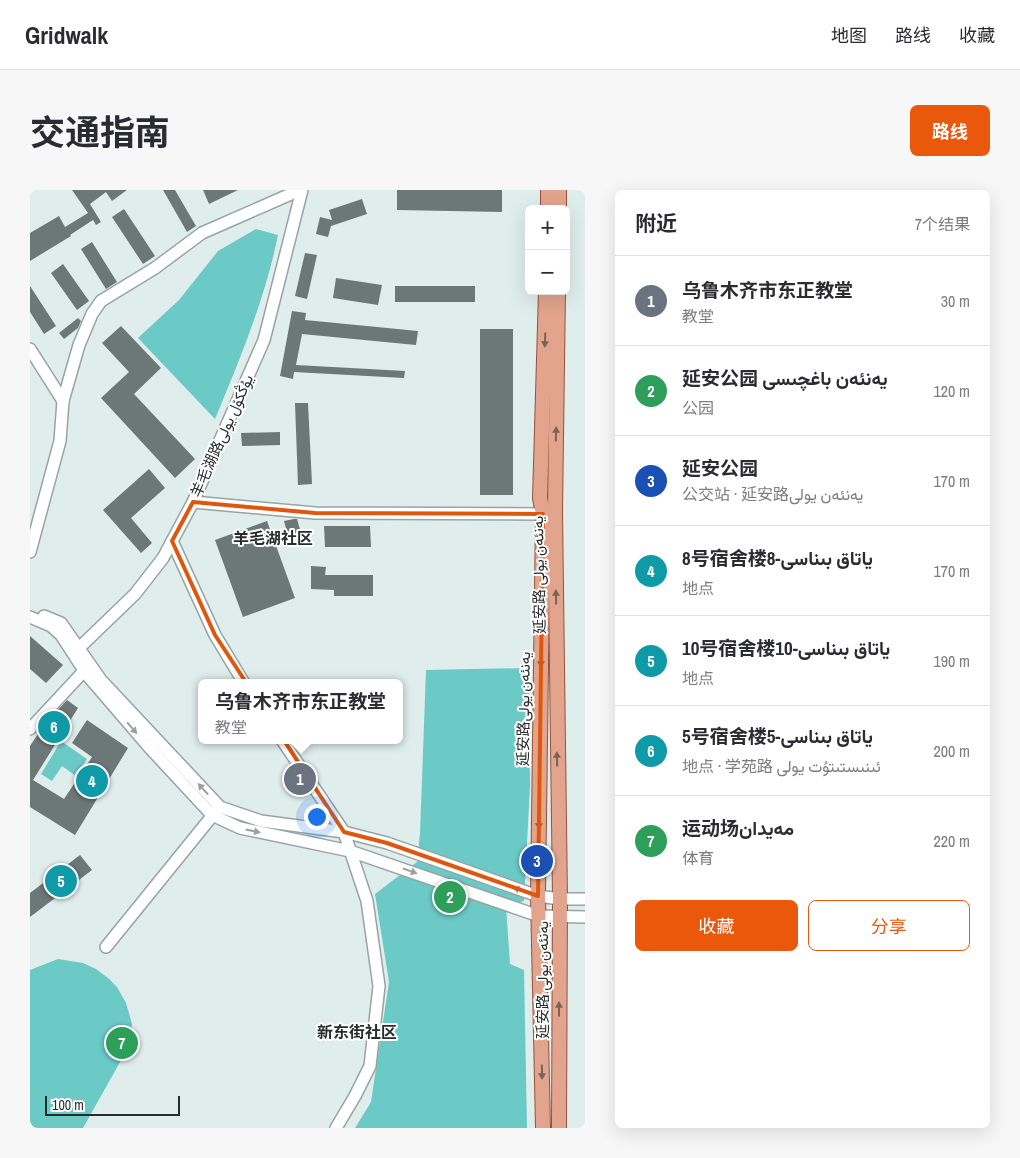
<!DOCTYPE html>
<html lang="zh">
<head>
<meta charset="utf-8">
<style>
  body { margin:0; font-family:"Archivo Narrow",Vazirmatn,"Noto Sans SC",sans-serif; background:#f7f7f7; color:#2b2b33 }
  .controls { position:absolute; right:15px; top:15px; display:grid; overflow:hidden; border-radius:8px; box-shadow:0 5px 20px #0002 }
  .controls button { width:45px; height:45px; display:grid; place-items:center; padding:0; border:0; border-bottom:1px solid #e1e1e2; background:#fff; color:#2b2b33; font:25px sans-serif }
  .scale { position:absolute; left:15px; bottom:12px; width:135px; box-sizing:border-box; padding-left:5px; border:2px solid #282d2c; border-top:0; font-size:14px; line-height:18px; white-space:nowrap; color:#282d2c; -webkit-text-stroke:4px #fff; paint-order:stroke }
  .you { position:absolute; left:286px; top:626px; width:18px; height:18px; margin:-12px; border:4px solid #fff; border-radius:50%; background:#1a73e8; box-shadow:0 0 0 8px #1a73e833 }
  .badge { display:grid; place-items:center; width:32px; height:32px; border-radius:50%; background:#ea580c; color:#fff; font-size:16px; font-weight:700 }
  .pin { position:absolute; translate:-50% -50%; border:2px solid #fff; box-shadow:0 1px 5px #0006 }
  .popup { position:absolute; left:168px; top:489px; width:205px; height:65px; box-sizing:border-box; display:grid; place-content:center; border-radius:8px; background:#fff; filter:drop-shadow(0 1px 4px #0005); font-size:16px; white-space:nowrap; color:#7c7c81 }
  .popup b { font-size:19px; color:#2b2b33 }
  .popup::after { content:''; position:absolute; left:50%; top:100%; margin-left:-10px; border:10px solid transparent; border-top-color:#fff }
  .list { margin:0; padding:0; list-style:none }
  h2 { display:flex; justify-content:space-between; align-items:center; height:65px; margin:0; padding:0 20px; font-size:21px }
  h2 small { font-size:16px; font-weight:400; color:#7c7c81 }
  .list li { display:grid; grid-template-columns:32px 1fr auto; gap:15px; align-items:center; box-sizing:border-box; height:90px; padding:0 20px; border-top:1px solid #e1e1e2 }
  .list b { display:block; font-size:19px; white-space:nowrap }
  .list p { margin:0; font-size:16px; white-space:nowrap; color:#7c7c81 }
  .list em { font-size:16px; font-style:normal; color:#7c7c81 }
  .actions { display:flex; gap:10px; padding:15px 20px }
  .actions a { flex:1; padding:11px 0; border:1px solid #ea580c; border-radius:8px; text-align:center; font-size:18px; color:#ea580c }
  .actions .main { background:#ea580c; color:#fff }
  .map { position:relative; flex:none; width:555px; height:938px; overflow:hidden; border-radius:8px }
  header { display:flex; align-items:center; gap:30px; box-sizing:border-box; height:70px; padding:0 25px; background:#fff; border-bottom:1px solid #e1e1e2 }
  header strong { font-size:24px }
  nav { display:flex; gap:28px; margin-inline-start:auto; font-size:18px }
  .intro { display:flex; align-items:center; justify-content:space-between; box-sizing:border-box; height:120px; padding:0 30px }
  h1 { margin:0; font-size:35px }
  .button { padding:12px 22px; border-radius:8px; background:#ea580c; color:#fff; font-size:18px; font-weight:700 }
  main { display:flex; gap:30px; padding:0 30px }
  aside { flex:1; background:#fff; border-radius:8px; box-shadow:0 5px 20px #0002 }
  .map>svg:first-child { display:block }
  .green { fill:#6bc9c6 }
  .building { fill:#6c7877 }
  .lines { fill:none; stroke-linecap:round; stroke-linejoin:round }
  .minor-casing { stroke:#98a4a3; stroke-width:14 }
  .major-casing { stroke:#95533a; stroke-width:16 }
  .minor { stroke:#fff; stroke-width:11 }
  .major { stroke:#e2a48d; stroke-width:14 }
  .oneway { fill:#7c6358 }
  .oneway2 { fill:#9ea0a0 }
  .marked { fill:none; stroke:#de570e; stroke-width:4; stroke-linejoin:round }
  .labels { text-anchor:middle; stroke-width:4; stroke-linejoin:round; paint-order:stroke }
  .street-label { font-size:15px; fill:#282d2c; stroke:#fff }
  .neighbourhood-label { font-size:16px; font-weight:bold; fill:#282d2c; stroke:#fff }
</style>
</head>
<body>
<header>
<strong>Gridwalk</strong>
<nav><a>地图</a><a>路线</a><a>收藏</a></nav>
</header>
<div class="intro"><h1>交通指南</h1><a class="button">路线</a></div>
<main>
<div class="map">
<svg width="555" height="938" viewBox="0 0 555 938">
  <rect width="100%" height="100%" fill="#dfedec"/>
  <!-- green -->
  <g class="green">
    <path d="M 226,39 L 248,45 C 235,109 210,169 185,229 L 108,148 L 149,110 L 188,61 Z"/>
    <path d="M 499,478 L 500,596 L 494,711 L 476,716 L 480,774 L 494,780 L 497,938 L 325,938 L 341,912 L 359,792 L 345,704 L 387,672 L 390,644 L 396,480 Z"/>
    <path d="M 31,551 L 57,569 L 46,586 L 32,576 L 22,591 L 11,584 Z"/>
    <path d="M 28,769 L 53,773 L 66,779 L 78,788 L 87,797 L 96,813 L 102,834 L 99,856 L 53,938 L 0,938 L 0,780 Z"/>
  </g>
  <!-- building -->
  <g class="building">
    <path d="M 42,0 L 97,0 L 82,11 L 76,2 L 60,14 L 71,32 L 66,35 L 63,30 L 40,45 L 41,46 L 0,71 L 0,43 L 29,26 L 35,37 L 58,23 Z"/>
    <path d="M 133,0 L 145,0 L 166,36 L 157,42 Z"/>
    <path d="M 173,0 L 208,0 L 179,14 Z"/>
    <path d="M 367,0 L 472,0 L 472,22 L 367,20 Z"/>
    <path d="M 332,9 L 337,24 L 301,36 L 298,47 L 286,44 L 290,27 L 302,30 L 299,20 Z"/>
    <path d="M 94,19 L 125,66 L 113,74 L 82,27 Z"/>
    <path d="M 62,52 L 87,92 L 76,99 L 51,59 Z"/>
    <path d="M 275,63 L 287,65 L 277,109 L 265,106 Z"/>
    <path d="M 33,74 L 59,111 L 47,120 L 21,83 Z"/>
    <path d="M 306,88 L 352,95 L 348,115 L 303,108 Z"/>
    <path d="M 0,96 L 26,136 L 14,144 L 0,122 Z"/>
    <rect x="365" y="96" width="80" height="16"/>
    <path d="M 262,121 L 276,123 L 275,130 L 388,141 L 386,155 L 272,144 L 266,175 L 375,181 L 374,188 L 264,182 L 263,189 L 250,186 Z"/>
    <path d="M 48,128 L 51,131 L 48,138 L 34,149 L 29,143 Z"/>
    <path d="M 91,136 L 131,178 L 104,204 L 165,269 L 145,288 L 71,208 L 99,182 L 72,153 Z"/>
    <rect x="450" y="139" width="33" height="166"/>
    <path d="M 265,213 L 278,213 L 282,294 L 268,295 Z"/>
    <path d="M 250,242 L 250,255 L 212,256 L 211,243 Z"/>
    <path d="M 119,279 L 135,298 L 101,328 L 122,353 L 111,363 L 73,320 Z"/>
    <path d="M 264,329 L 267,329 L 271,343 L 258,346 L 254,331 Z"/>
    <path d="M 237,331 L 265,408 L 213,427 L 185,350 Z"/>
    <path d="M 294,336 L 340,336 L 341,357 L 295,357 Z"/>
    <path d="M 281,376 L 296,377 L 295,385 L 343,385 L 343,406 L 304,406 L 304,400 L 281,399 Z"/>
    <path d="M 0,446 L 33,475 L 16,493 L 0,479 Z"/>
    <path d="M 37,510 L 48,518 L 3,590 L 34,609 L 62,567 L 42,553 L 57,530 L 98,558 L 45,645 L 0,617 L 0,556 L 14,535 Z"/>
    <path d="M 50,665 L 62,680 L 0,727 L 0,703 Z"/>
  </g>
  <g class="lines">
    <!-- minor casing -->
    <g class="minor-casing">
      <g id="minor">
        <path d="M 0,159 L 33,211"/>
        <path d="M 163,312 L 285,323 L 513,324"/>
        <path d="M 142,351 L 185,445 L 214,493"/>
        <path d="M 0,362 L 30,251 L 33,211 L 49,155 L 62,124 L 71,111 L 125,78 L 172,43 L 270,0"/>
        <path d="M 14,426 L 31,433 L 71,490 L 190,617 L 231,631 L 314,642 L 357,653 L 508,706 L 530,709 L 555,709"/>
        <path d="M 0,427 L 21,436 L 31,445 L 57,485 L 118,556 L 182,625 L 210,638 L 320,661 L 509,726 L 555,727"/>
        <path d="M 49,458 L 105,404 L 133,368 L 163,312 L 234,150 L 272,0"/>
        <path d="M 0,539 L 54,481"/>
        <path d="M 252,550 L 314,642 L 337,711 L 349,796 L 340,876 L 325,906 L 306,938"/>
        <path d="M 76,757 L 187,620"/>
      </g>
    </g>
    <!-- major casing -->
    <g class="major-casing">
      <g id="major">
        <path d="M 518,0 L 518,19"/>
        <path d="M 529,19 L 529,0"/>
        <path d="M 528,101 L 525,321 L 530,709 L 529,938"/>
        <path d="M 513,938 L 508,706 L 513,324 L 510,308 L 516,101"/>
      </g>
    </g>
    <!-- minor -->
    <use href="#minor" class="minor"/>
    <!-- major -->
    <use href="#major" class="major"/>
  </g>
  <!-- one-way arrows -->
  <defs><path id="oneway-solid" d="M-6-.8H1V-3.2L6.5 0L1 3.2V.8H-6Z" transform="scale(1.25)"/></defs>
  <g class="oneway">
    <use href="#oneway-solid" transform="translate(515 150) rotate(92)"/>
    <use href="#oneway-solid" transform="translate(526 244) rotate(-89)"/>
    <use href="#oneway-solid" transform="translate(526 407) rotate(-91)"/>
    <use href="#oneway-solid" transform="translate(511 470) rotate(91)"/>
    <use href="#oneway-solid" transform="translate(527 569) rotate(-91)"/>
    <use href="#oneway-solid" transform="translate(509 632) rotate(91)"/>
    <use href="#oneway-solid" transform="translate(529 819) rotate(-90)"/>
    <use href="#oneway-solid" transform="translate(512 882) rotate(89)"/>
  </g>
  <g class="oneway2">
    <use href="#oneway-solid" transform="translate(102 538) rotate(49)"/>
    <use href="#oneway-solid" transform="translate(173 599) rotate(-133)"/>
    <use href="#oneway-solid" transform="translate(223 641) rotate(12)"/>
    <use href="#oneway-solid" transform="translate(380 681) rotate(19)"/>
    <use href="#oneway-solid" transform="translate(490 700) rotate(-161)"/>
  </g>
  <!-- marked area -->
  <path class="marked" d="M 163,312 L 285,323 L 513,324 L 508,706 L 357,653 L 314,642 L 185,445 L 142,351 Z"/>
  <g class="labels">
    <!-- street labels -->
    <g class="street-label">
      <text transform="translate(192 246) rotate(-66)" y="5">羊毛湖路يۇڭكۆل يولى</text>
      <text transform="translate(509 385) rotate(-91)" y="5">延安路 يەنئەن يولى</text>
      <text transform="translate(494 519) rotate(-89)" y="5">延安路يەنئەن يولى</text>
      <text transform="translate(513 790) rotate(-90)" y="5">延安路 يەنئەن يولى</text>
    </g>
    <!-- neighbourhood labels -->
    <g class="neighbourhood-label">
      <text x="243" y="354">羊毛湖社区</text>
      <text x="327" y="848">新东街社区</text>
    </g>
  </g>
</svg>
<div class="controls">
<button>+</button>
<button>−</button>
</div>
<div class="scale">100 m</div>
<div class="you"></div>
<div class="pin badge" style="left:270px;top:589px;background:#6b7280">1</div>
<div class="popup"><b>乌鲁木齐市东正教堂</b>教堂</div>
<div class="pin badge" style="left:420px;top:707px;background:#2e9e5b">2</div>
<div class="pin badge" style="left:507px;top:671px;background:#1a4fb4">3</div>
<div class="pin badge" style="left:62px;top:591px;background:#0f9aa8">4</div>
<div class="pin badge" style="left:31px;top:691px;background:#0f9aa8">5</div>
<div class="pin badge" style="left:24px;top:537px;background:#0f9aa8">6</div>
<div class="pin badge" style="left:92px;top:853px;background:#2e9e5b">7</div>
</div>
<aside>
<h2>附近<small>7个结果</small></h2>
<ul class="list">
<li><span class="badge" style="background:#6b7280">1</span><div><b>乌鲁木齐市东正教堂</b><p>教堂</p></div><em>30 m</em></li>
<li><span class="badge" style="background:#2e9e5b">2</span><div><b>延安公园 يەنئەن باغچىسى</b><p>公园</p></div><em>120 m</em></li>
<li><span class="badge" style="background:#1a4fb4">3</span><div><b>延安公园</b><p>公交站 · 延安路يەنئەن يولى</p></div><em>170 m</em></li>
<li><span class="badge" style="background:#0f9aa8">4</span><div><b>8号宿舍楼8-ياتاق بىناسى</b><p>地点</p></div><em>170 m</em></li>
<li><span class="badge" style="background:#0f9aa8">5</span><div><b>10号宿舍楼10-ياتاق بىناسى</b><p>地点</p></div><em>190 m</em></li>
<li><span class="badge" style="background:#0f9aa8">6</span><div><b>5号宿舍楼5-ياتاق بىناسى</b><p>地点 · 学苑路 ئىنىستىتۇت يولى</p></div><em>200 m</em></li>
<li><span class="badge" style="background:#2e9e5b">7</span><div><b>运动场مەيدان</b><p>体育</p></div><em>220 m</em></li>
</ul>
<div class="actions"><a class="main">收藏</a><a>分享</a></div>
</aside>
</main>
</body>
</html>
